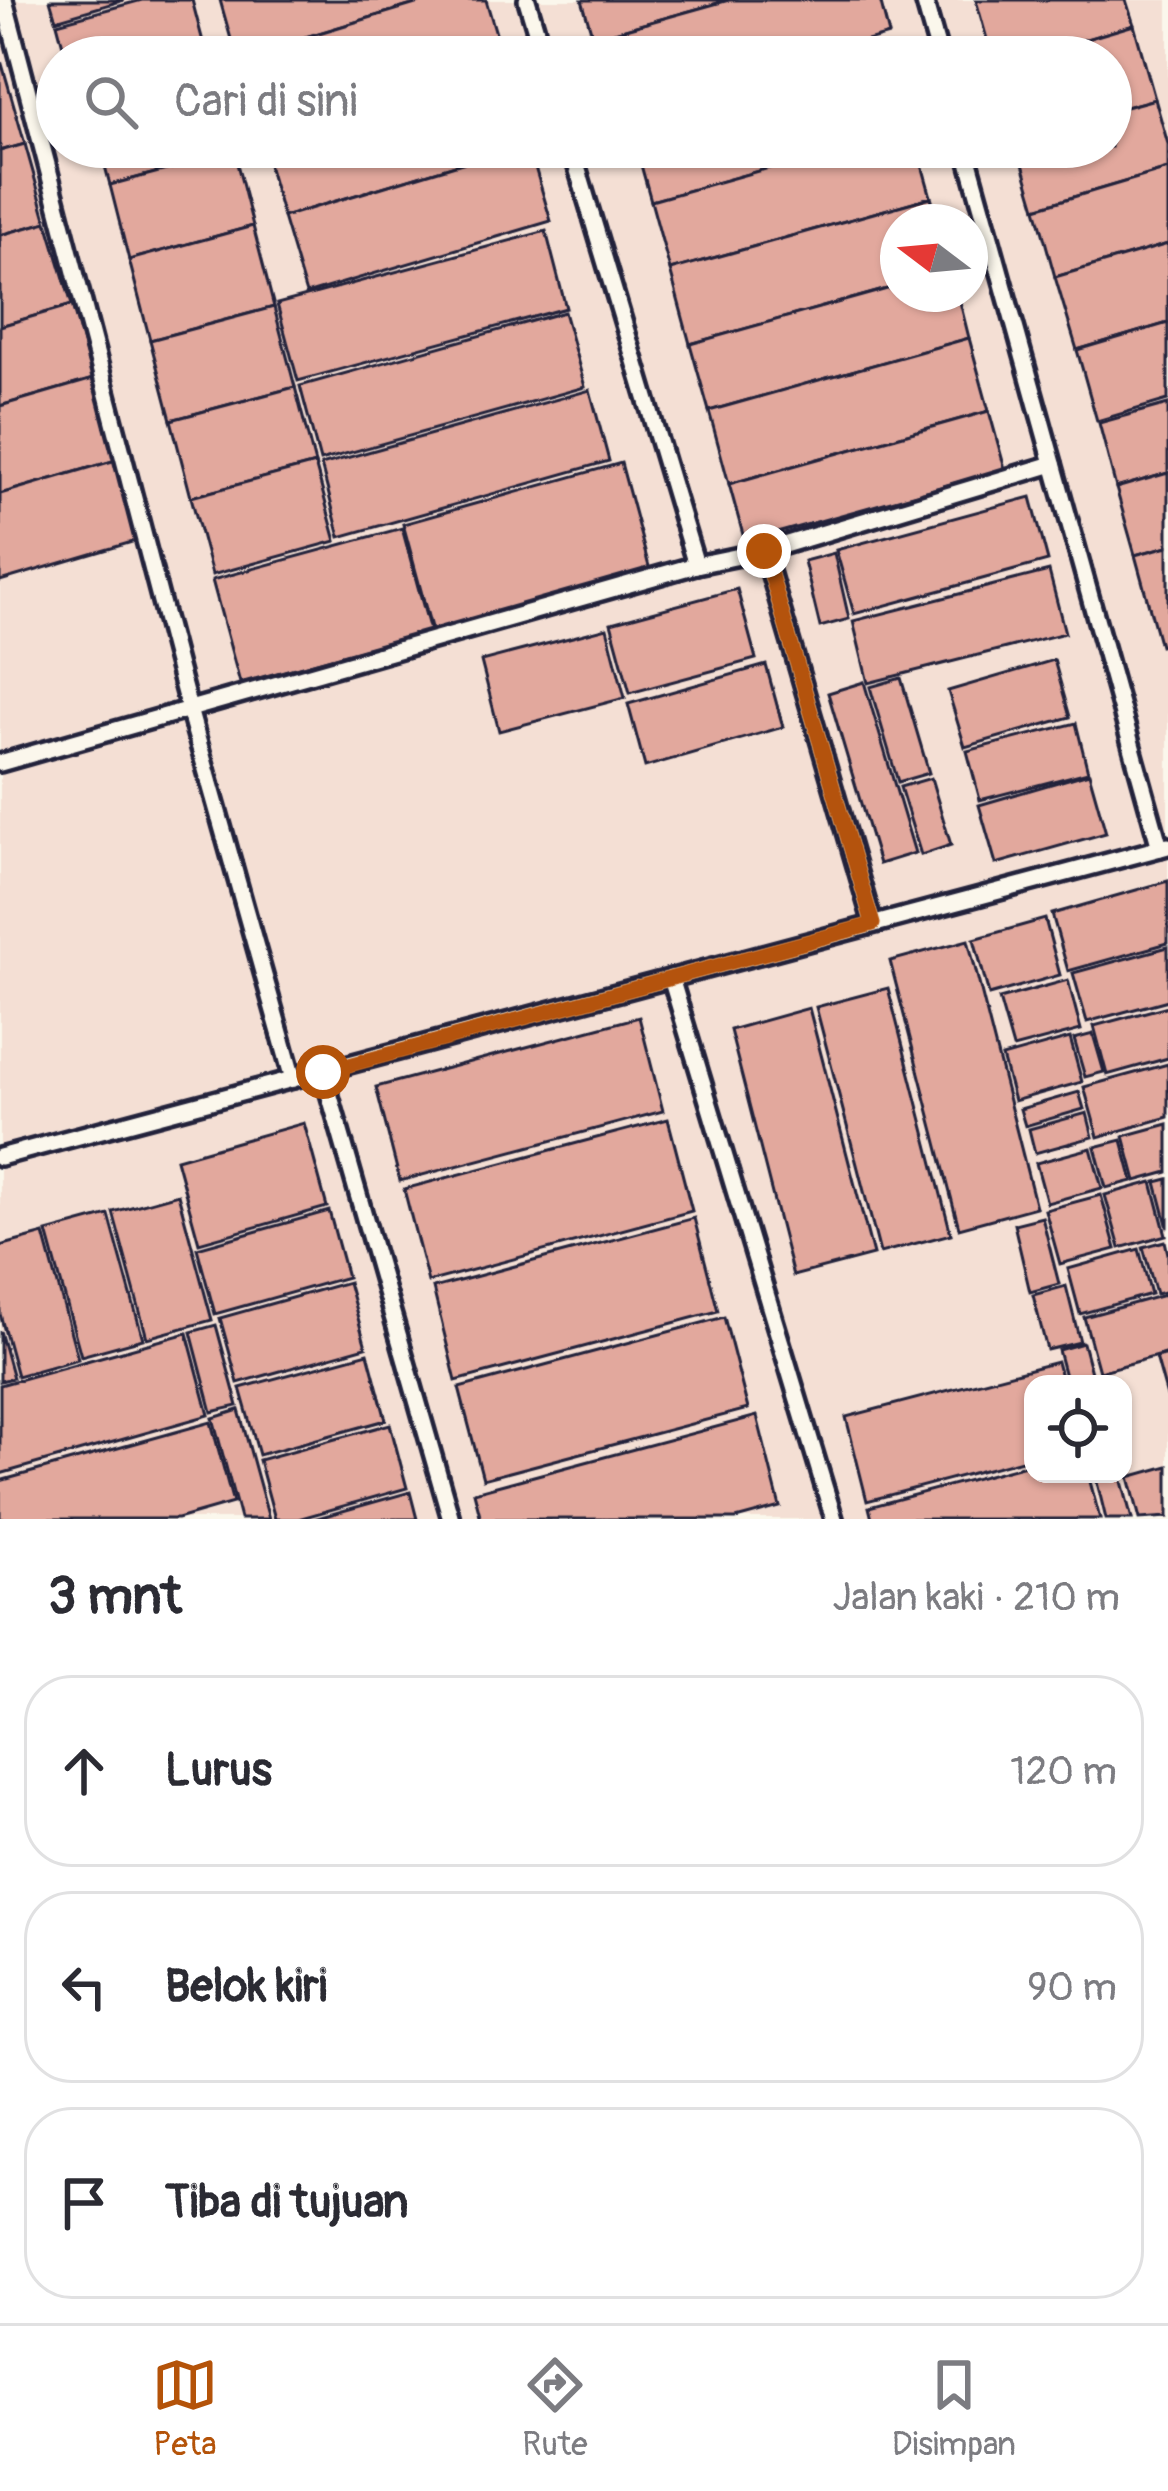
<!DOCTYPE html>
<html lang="id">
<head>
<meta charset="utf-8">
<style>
  body { margin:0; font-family:Pangolin,sans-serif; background:#f2f2f3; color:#2b2b33 }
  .controls { position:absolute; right:36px; bottom:36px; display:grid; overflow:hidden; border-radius:24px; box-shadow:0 3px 9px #0004 }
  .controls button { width:108px; height:108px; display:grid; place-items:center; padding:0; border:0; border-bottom:3px solid #e1e1e2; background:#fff; color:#2b2b33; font:60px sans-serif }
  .compass { position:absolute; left:880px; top:204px; width:108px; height:108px; border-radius:50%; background:#fff; box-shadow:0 3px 9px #0004; rotate:286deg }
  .stop { position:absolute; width:36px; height:36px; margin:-27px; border:9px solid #b45309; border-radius:50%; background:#fff }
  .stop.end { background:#b45309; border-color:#fff; box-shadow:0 3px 12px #0008 }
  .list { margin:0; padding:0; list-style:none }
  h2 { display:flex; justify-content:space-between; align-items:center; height:156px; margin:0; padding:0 48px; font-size:51px }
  h2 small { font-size:39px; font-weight:400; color:#7c7c81 }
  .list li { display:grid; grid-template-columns:78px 1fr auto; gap:36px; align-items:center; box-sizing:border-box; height:192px; margin:0 24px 24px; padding:0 24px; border:3px solid #e1e1e2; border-radius:48px }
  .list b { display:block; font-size:45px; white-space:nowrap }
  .list em { font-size:39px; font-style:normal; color:#7c7c81 }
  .icon { flex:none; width:66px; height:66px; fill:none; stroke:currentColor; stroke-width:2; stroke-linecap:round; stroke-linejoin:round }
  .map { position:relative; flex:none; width:1168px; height:1519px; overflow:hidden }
  .search { position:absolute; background:#fff; box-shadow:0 3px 9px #0004; left:36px; right:36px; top:36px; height:132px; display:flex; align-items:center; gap:30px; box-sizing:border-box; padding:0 42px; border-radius:66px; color:#7c7c81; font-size:45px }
  .sheet { height:804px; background:#fff }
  nav { display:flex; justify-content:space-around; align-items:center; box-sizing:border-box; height:168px; border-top:3px solid #e1e1e2; background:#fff; font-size:33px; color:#7c7c81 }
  nav a { display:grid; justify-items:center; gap:6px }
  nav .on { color:#b45309 }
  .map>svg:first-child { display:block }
  .built { fill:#f4dfd4; fill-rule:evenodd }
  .building { fill:#e2a89d; stroke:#22223b; stroke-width:3 }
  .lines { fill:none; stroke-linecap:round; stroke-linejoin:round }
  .lane-casing { stroke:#22223b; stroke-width:24 }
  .lane { stroke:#fbf7ec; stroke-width:15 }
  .route { stroke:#b45309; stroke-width:15 }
</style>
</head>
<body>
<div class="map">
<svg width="1168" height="1519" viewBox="0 0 1168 1519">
  <rect width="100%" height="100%" fill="#fbf7ec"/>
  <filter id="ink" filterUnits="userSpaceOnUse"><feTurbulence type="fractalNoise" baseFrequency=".00833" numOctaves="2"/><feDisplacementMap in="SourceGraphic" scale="24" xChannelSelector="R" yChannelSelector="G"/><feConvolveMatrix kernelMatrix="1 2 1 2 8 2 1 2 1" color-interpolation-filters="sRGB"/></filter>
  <g filter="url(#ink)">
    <!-- built -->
    <path class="built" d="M 0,0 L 1168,0 L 1168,1519 L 0,1519 ZM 57,57 L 1111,57 L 1111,147 L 57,147 ZM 898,222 L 970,222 L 970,294 L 898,294 ZM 1033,1384 L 1123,1384 L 1123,1474 L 1033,1474 Z"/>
    <!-- building -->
    <g class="building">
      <path d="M 50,0 L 124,0 L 56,20 Z"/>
      <path d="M 142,0 L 192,0 L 207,57 L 66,57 L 57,23 Z"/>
      <path d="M 220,0 L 429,0 L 239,57 L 236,57 Z"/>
      <path d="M 429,0 L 486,0 L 503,57 L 239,57 Z"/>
      <path d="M 582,0 L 729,0 L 593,38 Z"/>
      <path d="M 729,0 L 880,0 L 889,35 L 810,57 L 598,57 L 593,38 Z"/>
      <path d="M 976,0 L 1126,0 L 1134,25 L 1025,57 L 992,57 Z"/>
      <path d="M 1134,25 L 1155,99 L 1111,111 L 1111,57 L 1025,57 Z"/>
      <path d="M 2,64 L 25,144 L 0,151 L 0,65 Z"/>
      <path d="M 1155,99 L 1168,144 L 1168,169 L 1036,208 L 1018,147 L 1111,147 L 1111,111 Z"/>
      <path d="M 25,144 L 47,222 L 0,235 L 0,151 Z"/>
      <path d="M 100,147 L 233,147 L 234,152 L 110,185 Z"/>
      <path d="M 263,147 L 515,147 L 283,217 Z"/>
      <path d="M 515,147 L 529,147 L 551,221 L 306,294 L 283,217 Z"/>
      <path d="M 636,147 L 844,147 L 651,201 Z"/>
      <path d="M 844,147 L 917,147 L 931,197 L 670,270 L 651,201 Z"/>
      <path d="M 234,152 L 253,226 L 129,260 L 110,185 Z"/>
      <path d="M 1168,169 L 1168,244 L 1055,277 L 1036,208 Z"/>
      <path d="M 931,197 L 938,222 L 898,222 L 898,286 L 690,344 L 670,270 Z"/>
      <path d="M 47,222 L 72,305 L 0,326 L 0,235 Z"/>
      <path d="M 253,226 L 274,307 L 150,340 L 129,260 Z"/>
      <path d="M 546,231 L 566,308 L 298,381 L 277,304 Z"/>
      <path d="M 1168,244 L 1168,323 L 1077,350 L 1055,277 Z"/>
      <path d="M 898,286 L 898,294 L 958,294 L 969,338 L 709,411 L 690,344 Z"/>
      <path d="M 72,305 L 93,379 L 0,406 L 0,326 Z"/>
      <path d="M 274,307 L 295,387 L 171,420 L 150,340 Z"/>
      <path d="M 564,312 L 585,387 L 320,461 L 300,386 Z"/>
      <path d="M 1168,323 L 1168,400 L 1097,421 L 1077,350 Z"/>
      <path d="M 969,338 L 989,411 L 729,484 L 709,411 Z"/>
      <path d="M 93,379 L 116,460 L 0,494 L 0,406 Z"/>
      <path d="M 295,387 L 315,464 L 191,497 L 171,420 Z"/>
      <path d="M 590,390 L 609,461 L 340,537 L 321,465 Z"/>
      <path d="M 1168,404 L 1168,473 L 1116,488 L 1099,423 Z"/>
      <path d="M 989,411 L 1005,469 L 745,542 L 729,484 Z"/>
      <path d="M 116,460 L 139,540 L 0,581 L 0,494 Z"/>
      <path d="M 621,463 L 651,574 L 433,635 L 403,524 Z"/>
      <path d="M 315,464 L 336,541 L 212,575 L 191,497 Z"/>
      <path d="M 1168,473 L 1168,546 L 1135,555 L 1116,488 Z"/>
      <path d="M 1031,497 L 1048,561 L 854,614 L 836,550 Z"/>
      <path d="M 402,528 L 430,631 L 240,683 L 212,580 Z"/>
      <path d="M 1168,546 L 1168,644 L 1160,646 L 1135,555 Z"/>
      <path d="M 834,553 L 849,619 L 820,627 L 804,561 Z"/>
      <path d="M 1049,571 L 1065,633 L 868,683 L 853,621 Z"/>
      <path d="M 737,589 L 756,659 L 630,693 L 611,623 Z"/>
      <path d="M 607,628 L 625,698 L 499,731 L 481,661 Z"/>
      <path d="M 1054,660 L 1070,717 L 965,747 L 948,691 Z"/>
      <path d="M 766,665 L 783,727 L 645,767 L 628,704 Z"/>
      <path d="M 901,678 L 929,773 L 898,782 L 870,687 Z"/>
      <path d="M 864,682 L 915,853 L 879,864 L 828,693 Z"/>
      <path d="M 1076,723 L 1088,772 L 980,800 L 967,751 Z"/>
      <path d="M 1089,773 L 1106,833 L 996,864 L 979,805 Z"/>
      <path d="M 931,778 L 951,845 L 921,855 L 900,787 Z"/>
      <path d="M 1168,881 L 1168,943 L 1068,971 L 1052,914 Z"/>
      <path d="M 1045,919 L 1060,975 L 989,995 L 974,939 Z"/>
      <path d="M 968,940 L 1036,1207 L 959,1228 L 890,961 Z"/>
      <path d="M 1168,947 L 1168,1000 L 1087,1022 L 1073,973 Z"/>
      <path d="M 1068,980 L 1081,1030 L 1013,1048 L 999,999 Z"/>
      <path d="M 888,988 L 951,1234 L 880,1253 L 816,1007 Z"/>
      <path d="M 1168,1006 L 1168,1058 L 1107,1075 L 1094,1026 Z"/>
      <path d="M 809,1008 L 873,1255 L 793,1276 L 730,1030 Z"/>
      <path d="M 639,1017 L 663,1111 L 400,1181 L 376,1087 Z"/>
      <path d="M 1093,1034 L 1104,1072 L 1085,1077 L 1074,1039 Z"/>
      <path d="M 1070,1038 L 1082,1082 L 1014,1101 L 1002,1057 Z"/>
      <path d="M 1168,1064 L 1168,1117 L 1098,1137 L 1084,1087 Z"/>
      <path d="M 1079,1092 L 1084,1109 L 1025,1126 L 1020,1109 Z"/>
      <path d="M 1087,1113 L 1093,1137 L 1035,1153 L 1029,1129 Z"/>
      <path d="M 668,1119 L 692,1211 L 428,1282 L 404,1189 Z"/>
      <path d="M 304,1123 L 327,1207 L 199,1243 L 176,1159 Z"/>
      <path d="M 1168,1124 L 1168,1172 L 1136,1181 L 1124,1136 Z"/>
      <path d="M 1122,1140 L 1133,1181 L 1106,1188 L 1095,1147 Z"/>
      <path d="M 1091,1148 L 1102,1188 L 1047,1203 L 1036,1163 Z"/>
      <path d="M 1168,1179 L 1168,1228 L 1156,1182 Z"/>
      <path d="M 1152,1182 L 1166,1235 L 1120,1248 L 1105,1195 Z"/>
      <path d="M 178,1194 L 212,1320 L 147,1338 L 113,1212 Z"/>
      <path d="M 1101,1195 L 1116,1249 L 1060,1264 L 1045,1210 Z"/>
      <path d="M 329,1211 L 347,1277 L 215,1314 L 197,1248 Z"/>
      <path d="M 109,1215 L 143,1339 L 81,1356 L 47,1232 Z"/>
      <path d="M 1042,1217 L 1059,1284 L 1030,1292 L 1014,1224 Z"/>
      <path d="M 694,1218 L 718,1311 L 456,1381 L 433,1288 Z"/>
      <path d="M 44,1234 L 78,1359 L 17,1376 L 0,1314 L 0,1246 Z"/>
      <path d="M 1165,1241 L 1168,1254 L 1168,1291 L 1156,1294 L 1143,1247 Z"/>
      <path d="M 1139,1249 L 1151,1294 L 1080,1314 L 1068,1269 Z"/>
      <path d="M 348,1282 L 366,1347 L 238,1383 L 220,1318 Z"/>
      <path d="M 1066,1286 L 1080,1342 L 1047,1350 L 1033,1295 Z"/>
      <path d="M 1168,1294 L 1168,1353 L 1099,1372 L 1084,1317 Z"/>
      <path d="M 724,1317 L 748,1409 L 483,1479 L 459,1388 Z"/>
      <path d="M 216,1325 L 238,1406 L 212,1412 L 191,1332 Z"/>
      <path d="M 0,1331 L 13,1378 L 0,1381 Z"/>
      <path d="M 187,1333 L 209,1415 L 0,1474 L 0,1385 Z"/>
      <path d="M 1083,1343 L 1094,1384 L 1067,1384 L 1058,1350 Z"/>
      <path d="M 368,1353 L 386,1420 L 259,1455 L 240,1388 Z"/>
      <path d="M 1168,1354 L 1168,1400 L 1156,1357 Z"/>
      <path d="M 1057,1362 L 1063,1384 L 1033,1384 L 1033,1457 L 867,1501 L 846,1417 Z"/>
      <path d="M 239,1410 L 269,1519 L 240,1519 L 213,1418 Z"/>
      <path d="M 757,1416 L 780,1507 L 736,1519 L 481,1519 L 474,1492 Z"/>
      <path d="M 211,1422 L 233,1503 L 177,1519 L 0,1519 L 0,1481 Z"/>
      <path d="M 390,1424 L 407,1488 L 298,1519 L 275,1519 L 259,1460 Z"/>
      <path d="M 1033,1463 L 1033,1474 L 1088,1474 L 1100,1519 L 872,1519 L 869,1507 Z"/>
      <path d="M 1168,1466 L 1168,1517 L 1140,1519 L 1129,1477 Z"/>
      <path d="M 1095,1474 L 1120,1474 L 1132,1519 L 1106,1519 Z"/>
      <path d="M 410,1492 L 417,1519 L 314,1519 Z"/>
    </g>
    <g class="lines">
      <!-- lane casing -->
      <g class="lane-casing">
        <g id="lane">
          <path d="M 4,0 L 189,709 L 293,1079"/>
          <path d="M 527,0 L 544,57"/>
          <path d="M 924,0 L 940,57"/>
          <path d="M 571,147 L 696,565"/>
          <path d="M 965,147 L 1160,848"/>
          <path d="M 764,551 L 873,924"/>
          <path d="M 0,763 L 696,565 L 764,551 L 1053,464"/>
          <path d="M 671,978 L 834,1519"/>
          <path d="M 323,1072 L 451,1519"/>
          <path d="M 0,1157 L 1168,846"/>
        </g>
      </g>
      <!-- lane -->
      <use href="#lane" class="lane"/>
    </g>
  </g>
  <g class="lines" filter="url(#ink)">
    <!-- route -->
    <path class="route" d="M 323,1072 L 873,924 L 764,551"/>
  </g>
</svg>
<div class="controls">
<button><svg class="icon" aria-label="locate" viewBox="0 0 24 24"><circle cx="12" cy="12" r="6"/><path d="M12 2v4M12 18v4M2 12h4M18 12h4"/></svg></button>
</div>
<svg class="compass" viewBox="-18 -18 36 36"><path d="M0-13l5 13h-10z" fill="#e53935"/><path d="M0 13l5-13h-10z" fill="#7c7c81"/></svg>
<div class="stop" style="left:323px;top:1072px"></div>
<div class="stop end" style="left:764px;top:551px"></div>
<div class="search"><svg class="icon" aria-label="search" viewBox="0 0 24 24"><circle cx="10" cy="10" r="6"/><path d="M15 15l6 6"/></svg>Cari di sini</div>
</div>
<section class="sheet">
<h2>3 mnt<small>Jalan kaki · 210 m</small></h2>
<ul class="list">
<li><svg class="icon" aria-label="ahead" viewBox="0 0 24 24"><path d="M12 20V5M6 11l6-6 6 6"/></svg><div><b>Lurus</b></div><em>120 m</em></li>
<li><svg class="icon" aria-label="left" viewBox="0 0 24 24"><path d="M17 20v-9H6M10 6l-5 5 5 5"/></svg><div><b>Belok kiri</b></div><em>90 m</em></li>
<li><svg class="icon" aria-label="arrive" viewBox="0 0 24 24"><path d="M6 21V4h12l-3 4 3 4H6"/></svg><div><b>Tiba di tujuan</b></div></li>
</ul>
</section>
<nav>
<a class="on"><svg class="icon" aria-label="map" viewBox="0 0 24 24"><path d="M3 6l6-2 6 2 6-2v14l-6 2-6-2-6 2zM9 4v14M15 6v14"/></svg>Peta</a>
<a><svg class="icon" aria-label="directions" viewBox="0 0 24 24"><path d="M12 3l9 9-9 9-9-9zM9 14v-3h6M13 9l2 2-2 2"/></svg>Rute</a>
<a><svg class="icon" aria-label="saved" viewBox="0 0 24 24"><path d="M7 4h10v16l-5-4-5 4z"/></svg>Disimpan</a>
</nav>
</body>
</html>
